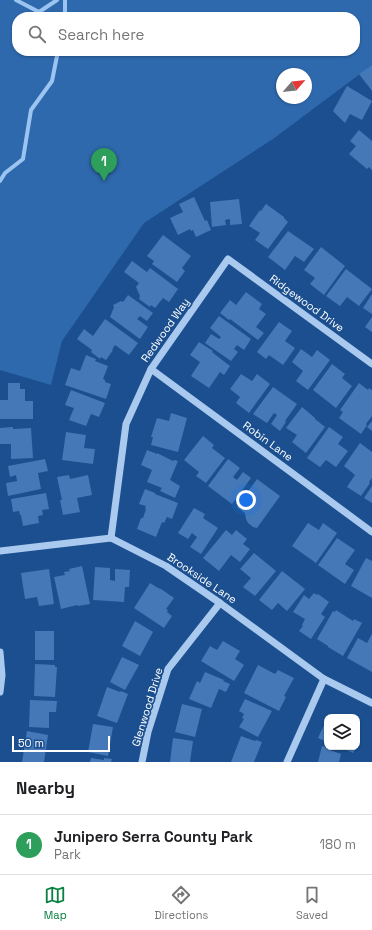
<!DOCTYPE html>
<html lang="en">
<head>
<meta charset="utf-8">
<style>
  body { margin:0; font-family:"Space Grotesk",sans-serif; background:#f6f6f6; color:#202124 }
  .controls { position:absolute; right:12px; bottom:12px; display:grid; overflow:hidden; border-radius:8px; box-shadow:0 1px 3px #0004 }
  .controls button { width:36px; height:36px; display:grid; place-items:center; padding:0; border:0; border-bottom:1px solid #e0e0e0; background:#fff; color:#202124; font:20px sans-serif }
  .compass { position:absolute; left:276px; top:68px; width:36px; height:36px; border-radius:50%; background:#fff; box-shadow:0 1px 3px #0004; rotate:62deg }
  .scale { position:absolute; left:12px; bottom:10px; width:98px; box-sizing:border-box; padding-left:4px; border:2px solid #fff; border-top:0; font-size:11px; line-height:14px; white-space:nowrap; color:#fff; -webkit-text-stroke:3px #1b4f8f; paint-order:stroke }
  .you { position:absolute; left:246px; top:500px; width:14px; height:14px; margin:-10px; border:3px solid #fff; border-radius:50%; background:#1a73e8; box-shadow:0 0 0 6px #1a73e833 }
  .badge { display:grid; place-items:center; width:26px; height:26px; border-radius:50%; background:#0b8043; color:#fff; font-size:13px; font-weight:700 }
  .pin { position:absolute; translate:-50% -33px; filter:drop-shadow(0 1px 2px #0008) }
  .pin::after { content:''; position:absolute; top:21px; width:14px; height:12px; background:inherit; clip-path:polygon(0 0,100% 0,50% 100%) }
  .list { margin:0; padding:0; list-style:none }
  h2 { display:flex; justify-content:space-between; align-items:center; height:52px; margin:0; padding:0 16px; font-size:17px }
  h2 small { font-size:13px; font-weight:400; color:#757577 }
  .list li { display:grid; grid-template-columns:26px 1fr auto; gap:12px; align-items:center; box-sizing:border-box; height:60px; padding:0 16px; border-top:1px solid #e0e0e0 }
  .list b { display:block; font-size:15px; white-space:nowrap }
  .list p { margin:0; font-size:13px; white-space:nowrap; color:#757577 }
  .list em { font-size:13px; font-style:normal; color:#757577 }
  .icon { flex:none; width:22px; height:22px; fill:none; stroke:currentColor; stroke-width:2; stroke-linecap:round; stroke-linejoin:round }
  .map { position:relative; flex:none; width:372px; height:762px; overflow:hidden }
  .search { position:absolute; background:#fff; box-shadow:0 1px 3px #0004; left:12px; right:12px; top:12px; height:44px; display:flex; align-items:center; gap:10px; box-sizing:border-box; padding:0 14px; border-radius:16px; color:#757577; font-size:15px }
  .sheet { height:112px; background:#fff }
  nav { display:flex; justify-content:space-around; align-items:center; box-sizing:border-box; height:56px; border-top:1px solid #e0e0e0; background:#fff; font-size:11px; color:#757577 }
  nav a { display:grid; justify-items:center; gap:2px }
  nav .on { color:#0b8043 }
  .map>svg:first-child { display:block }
  .green { fill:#2e69ad; fill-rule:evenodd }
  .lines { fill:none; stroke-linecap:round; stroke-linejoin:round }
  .stream { stroke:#9cc4f0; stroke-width:4 }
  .building { fill:#4478b7 }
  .minor { stroke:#a9c9ee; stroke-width:7 }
  .labels { text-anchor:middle; stroke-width:3.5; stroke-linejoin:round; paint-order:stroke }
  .street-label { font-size:11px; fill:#fff; stroke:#1b4f8f }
</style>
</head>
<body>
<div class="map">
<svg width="372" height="762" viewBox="0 0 372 762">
  <rect width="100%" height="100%" fill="#1b4f8f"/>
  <!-- green -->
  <path class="green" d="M 0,0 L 372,0 L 372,65 L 273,139 L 144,223 L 62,341 L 51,385 L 0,370 ZM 17,17 L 355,17 L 355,51 L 17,51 ZM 282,74 L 306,74 L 306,98 L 282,98 Z"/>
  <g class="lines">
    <!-- stream -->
    <g class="stream">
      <path d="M 16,0 L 39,12 L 57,0"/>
      <path d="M 65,17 L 65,0"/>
      <path d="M 0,181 L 5,173 L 23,159 L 31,110 L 52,81 L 58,51"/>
    </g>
  </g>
  <!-- building -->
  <g class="building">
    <path d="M 372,65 L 372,91 L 359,74 Z"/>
    <path d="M 347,86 L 372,101 L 362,120 L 350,114 L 345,123 L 333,111 Z"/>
    <path d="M 359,130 L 372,141 L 372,170 L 369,167 L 367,169 L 349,154 L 356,146 L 350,141 Z"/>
    <path d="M 194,197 L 205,221 L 207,220 L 211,230 L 196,237 L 193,230 L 191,231 L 190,229 L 178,235 L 170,218 L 183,212 L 179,204 Z"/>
    <path d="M 239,199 L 242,224 L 230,225 L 230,219 L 225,220 L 226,225 L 212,227 L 210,202 Z"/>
    <path d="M 266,204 L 284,217 L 284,218 L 288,222 L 268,249 L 255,240 L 260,233 L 249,226 L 260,210 L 261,211 Z"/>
    <path d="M 288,231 L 314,249 L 304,262 L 295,256 L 285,270 L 268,257 Z"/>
    <path d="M 163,235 L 191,256 L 182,268 L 185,271 L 177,282 L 152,264 L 154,261 L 147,256 Z"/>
    <path d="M 321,247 L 345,266 L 324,295 L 310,284 L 315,278 L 304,270 Z"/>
    <path d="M 132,261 L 147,272 L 150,268 L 178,289 L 169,302 L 163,298 L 155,308 L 151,305 L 150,307 L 139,299 L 140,296 L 136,287 L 139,283 L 124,272 Z"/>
    <path d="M 346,269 L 372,289 L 359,306 L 347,297 L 340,306 L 326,296 Z"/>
    <path d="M 246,292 L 262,304 L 259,309 L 266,314 L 256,327 L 264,333 L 258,340 L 230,319 L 229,320 L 220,313 L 230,300 L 236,305 Z"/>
    <path d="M 372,294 L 372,314 L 363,308 Z"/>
    <path d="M 128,295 L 153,313 L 147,321 L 140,316 L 137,319 L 148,327 L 140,339 L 110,317 L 114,307 L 113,305 L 121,301 L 123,302 Z"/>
    <path d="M 219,316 L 251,339 L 244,350 L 237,345 L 234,349 L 238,352 L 231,361 L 205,343 L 211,334 L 219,339 L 221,337 L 210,328 Z"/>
    <path d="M 372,317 L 372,332 L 365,327 Z"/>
    <path d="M 105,319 L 138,343 L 129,355 L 115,345 L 112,350 L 113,350 L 106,360 L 101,357 L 100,359 L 91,352 L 92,350 L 77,339 L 84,329 L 93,336 Z"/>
    <path d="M 279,322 L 292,331 L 285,341 L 295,348 L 283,365 L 269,355 L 266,359 L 257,352 Z"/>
    <path d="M 199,342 L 213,351 L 212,352 L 230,366 L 224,375 L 220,372 L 209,388 L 191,376 L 200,362 L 190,355 Z"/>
    <path d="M 301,349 L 312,357 L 317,350 L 330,360 L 308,390 L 296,381 L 303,371 L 292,362 Z"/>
    <path d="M 86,355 L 96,359 L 95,361 L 108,366 L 103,379 L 105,380 L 105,382 L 111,384 L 106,399 L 65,385 L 71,368 L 80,371 Z"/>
    <path d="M 332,364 L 345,374 L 342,378 L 352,386 L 336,408 L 313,390 Z"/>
    <path d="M 241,374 L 252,381 L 257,374 L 270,384 L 249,413 L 236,403 L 240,397 L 230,389 Z"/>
    <path d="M 8,383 L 20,383 L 20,389 L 25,389 L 25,401 L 33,401 L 33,419 L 0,419 L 0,400 L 8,400 Z"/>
    <path d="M 359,383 L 368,390 L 369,388 L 372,390 L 372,416 L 366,424 L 367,425 L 361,434 L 339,418 L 343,412 L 340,410 Z"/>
    <path d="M 273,387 L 297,404 L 285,421 L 286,422 L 280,431 L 271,424 L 277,415 L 274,413 L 267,423 L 253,414 Z"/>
    <path d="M 71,390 L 105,403 L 99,417 L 91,414 L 86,426 L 69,420 L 74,408 L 65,405 Z"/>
    <path d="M 302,407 L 315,418 L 315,419 L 325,427 L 306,453 L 292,442 L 297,435 L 286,428 Z"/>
    <path d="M 171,413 L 187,418 L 178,452 L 151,445 L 153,437 L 151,437 L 157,418 L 169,421 Z"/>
    <path d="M 372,421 L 372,431 L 367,427 Z"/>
    <path d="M 13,427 L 13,429 L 31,428 L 33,458 L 11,459 L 11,444 L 0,444 L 0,428 Z"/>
    <path d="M 329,427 L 343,437 L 338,444 L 348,451 L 336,467 L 326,460 L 320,467 L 307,458 Z"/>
    <path d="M 66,432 L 86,435 L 84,448 L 95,449 L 93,464 L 62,460 Z"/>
    <path d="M 203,436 L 214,445 L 212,448 L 225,458 L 206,483 L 196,476 L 199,472 L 184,460 Z"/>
    <path d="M 360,443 L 372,452 L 372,478 L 369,482 L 370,483 L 361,496 L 347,487 L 355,475 L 344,466 Z"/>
    <path d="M 147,450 L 157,454 L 157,453 L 173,461 L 174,460 L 178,461 L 170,480 L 180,486 L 175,498 L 160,491 L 162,488 L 147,482 L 152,470 L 141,465 Z"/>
    <path d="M 45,459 L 48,471 L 38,473 L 41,489 L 8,496 L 6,483 L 17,481 L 16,475 L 10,477 L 8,466 Z"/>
    <path d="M 228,459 L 240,468 L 233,477 L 237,480 L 243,472 L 251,478 L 232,504 L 208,486 Z"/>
    <path d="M 69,475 L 70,479 L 88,475 L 92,495 L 77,498 L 80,512 L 63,515 L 60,500 L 62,500 L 57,477 Z"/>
    <path d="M 257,479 L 280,496 L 257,528 L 253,527 L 248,523 L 246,519 L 245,513 L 237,507 Z"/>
    <path d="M 372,486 L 372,503 L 364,498 Z"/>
    <path d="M 145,489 L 155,493 L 155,494 L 178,503 L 172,519 L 167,517 L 164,523 L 162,522 L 156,537 L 137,529 L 141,518 L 143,518 L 146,509 L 145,508 L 146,506 L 139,504 Z"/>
    <path d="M 46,493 L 49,509 L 42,510 L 43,515 L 38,516 L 39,523 L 23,526 L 21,515 L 20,515 L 19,511 L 13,512 L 11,499 Z"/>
    <path d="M 194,508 L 205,514 L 203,518 L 218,528 L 201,554 L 190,547 L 197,537 L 192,533 L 188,539 L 178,533 Z"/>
    <path d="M 308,523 L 319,530 L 323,523 L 337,533 L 316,563 L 292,546 Z"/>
    <path d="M 226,530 L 232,535 L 236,530 L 247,539 L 243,544 L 250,549 L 240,562 L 231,555 L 219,571 L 203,558 Z"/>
    <path d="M 337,538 L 355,550 L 345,564 L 354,570 L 345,584 L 318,565 Z"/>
    <path d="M 254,553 L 276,571 L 255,596 L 243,587 L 251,578 L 240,569 Z"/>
    <path d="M 366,558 L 372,561 L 372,598 L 351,586 Z"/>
    <path d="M 82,566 L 90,604 L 78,606 L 77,605 L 61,609 L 54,577 L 65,575 L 64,572 L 70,571 L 69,569 Z"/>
    <path d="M 95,567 L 110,568 L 110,580 L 115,581 L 115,569 L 130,570 L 129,587 L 125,587 L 124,602 L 93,600 Z"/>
    <path d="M 49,569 L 54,604 L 39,606 L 37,597 L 25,599 L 21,573 Z"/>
    <path d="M 282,571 L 305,589 L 287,611 L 278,603 L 272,610 L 259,600 Z"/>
    <path d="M 150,583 L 158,588 L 161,589 L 174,598 L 166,609 L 168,610 L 167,612 L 172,616 L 164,628 L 134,608 Z"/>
    <path d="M 314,593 L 317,595 L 318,594 L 329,602 L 321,614 L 325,617 L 311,639 L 299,631 L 303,626 L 302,625 L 305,619 L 293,612 L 304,595 L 309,599 Z"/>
    <path d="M 336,610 L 353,621 L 354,619 L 362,623 L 343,656 L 328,647 L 328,646 L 317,639 L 333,611 L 335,612 Z"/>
    <path d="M 135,621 L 153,632 L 140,656 L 122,646 Z"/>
    <rect x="35" y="631" width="19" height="29"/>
    <path d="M 372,634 L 372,672 L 347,658 L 358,638 L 367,643 Z"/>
    <path d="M 223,641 L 240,651 L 235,659 L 244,665 L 234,681 L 201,661 L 210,646 L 217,650 Z"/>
    <path d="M 122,657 L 139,665 L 125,690 L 110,682 Z"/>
    <path d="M 35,664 L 55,665 L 55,667 L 57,667 L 55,697 L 34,696 Z"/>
    <path d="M 258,665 L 275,674 L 278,670 L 294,678 L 284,696 L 286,697 L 279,711 L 244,693 Z"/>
    <path d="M 205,672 L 224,680 L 223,681 L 230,684 L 226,692 L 219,689 L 211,708 L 189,699 L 197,681 L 200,683 Z"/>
    <path d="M 107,687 L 120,692 L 121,691 L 128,694 L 117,723 L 97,716 Z"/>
    <path d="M 245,699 L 272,711 L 258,737 L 239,727 L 244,719 L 242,718 L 244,714 L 239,711 Z"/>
    <path d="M 30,700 L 57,701 L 56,712 L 49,712 L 49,728 L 29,727 Z"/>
    <path d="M 182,704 L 202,709 L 195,737 L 175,732 Z"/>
    <path d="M 325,723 L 327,724 L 327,742 L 318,738 Z"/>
    <path d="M 93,724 L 113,727 L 108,756 L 88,752 Z"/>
    <path d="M 27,731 L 48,735 L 44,762 L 22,762 Z"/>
    <path d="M 241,736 L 255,741 L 256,740 L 262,742 L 254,762 L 231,762 Z"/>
    <path d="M 173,738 L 193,741 L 190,762 L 170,762 Z"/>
    <path d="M 322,746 L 331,748 L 330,750 L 341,754 L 339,762 L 318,762 Z"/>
    <path d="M 340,747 L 356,747 L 353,753 Z"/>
    <path d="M 91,758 L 104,760 L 104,758 L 112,759 L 111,762 L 90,762 Z"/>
  </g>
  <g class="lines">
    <!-- minor -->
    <g class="minor">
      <path d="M 151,369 L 372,532"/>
      <path d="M 111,538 L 126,424 L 151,369 L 228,259 L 372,364"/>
      <path d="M 0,551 L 111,538 L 166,566 L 220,603 L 324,679 L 372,703"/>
      <path d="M 0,652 L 2,675 L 0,692"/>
      <path d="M 142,762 L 148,732 L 168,669 L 220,603"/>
      <path d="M 287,762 L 324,679"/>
    </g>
  </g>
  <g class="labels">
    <!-- street labels -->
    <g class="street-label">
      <text transform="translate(307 303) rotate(36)" y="4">Ridgewood Drive</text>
      <text transform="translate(165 330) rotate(-55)" y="4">Redwood Way</text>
      <text transform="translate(268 441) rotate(36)" y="4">Robin Lane</text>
      <text transform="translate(202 578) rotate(34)" y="4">Brookside Lane</text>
      <text transform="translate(147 707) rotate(-73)" y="4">Glenwood Drive</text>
    </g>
  </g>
</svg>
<div class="controls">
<button><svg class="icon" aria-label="layers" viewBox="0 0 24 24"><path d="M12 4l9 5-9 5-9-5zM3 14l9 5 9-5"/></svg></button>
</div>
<svg class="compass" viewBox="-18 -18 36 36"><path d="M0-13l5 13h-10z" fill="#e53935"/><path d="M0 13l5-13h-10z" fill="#757577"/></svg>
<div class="scale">50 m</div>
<div class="you"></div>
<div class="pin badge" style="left:104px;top:181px;background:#2e9e5b">1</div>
<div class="search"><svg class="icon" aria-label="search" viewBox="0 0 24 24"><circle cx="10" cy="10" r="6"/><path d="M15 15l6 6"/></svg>Search here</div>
</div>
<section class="sheet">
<h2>Nearby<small></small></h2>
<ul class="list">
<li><span class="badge" style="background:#2e9e5b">1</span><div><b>Junipero Serra County Park</b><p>Park</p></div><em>180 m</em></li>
</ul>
</section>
<nav>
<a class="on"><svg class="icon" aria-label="map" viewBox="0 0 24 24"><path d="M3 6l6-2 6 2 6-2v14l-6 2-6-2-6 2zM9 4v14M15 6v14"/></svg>Map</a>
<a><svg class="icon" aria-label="directions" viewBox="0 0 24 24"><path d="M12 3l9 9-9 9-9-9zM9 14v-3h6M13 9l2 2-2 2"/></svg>Directions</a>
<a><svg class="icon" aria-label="saved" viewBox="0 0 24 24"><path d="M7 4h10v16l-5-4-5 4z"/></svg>Saved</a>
</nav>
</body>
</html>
